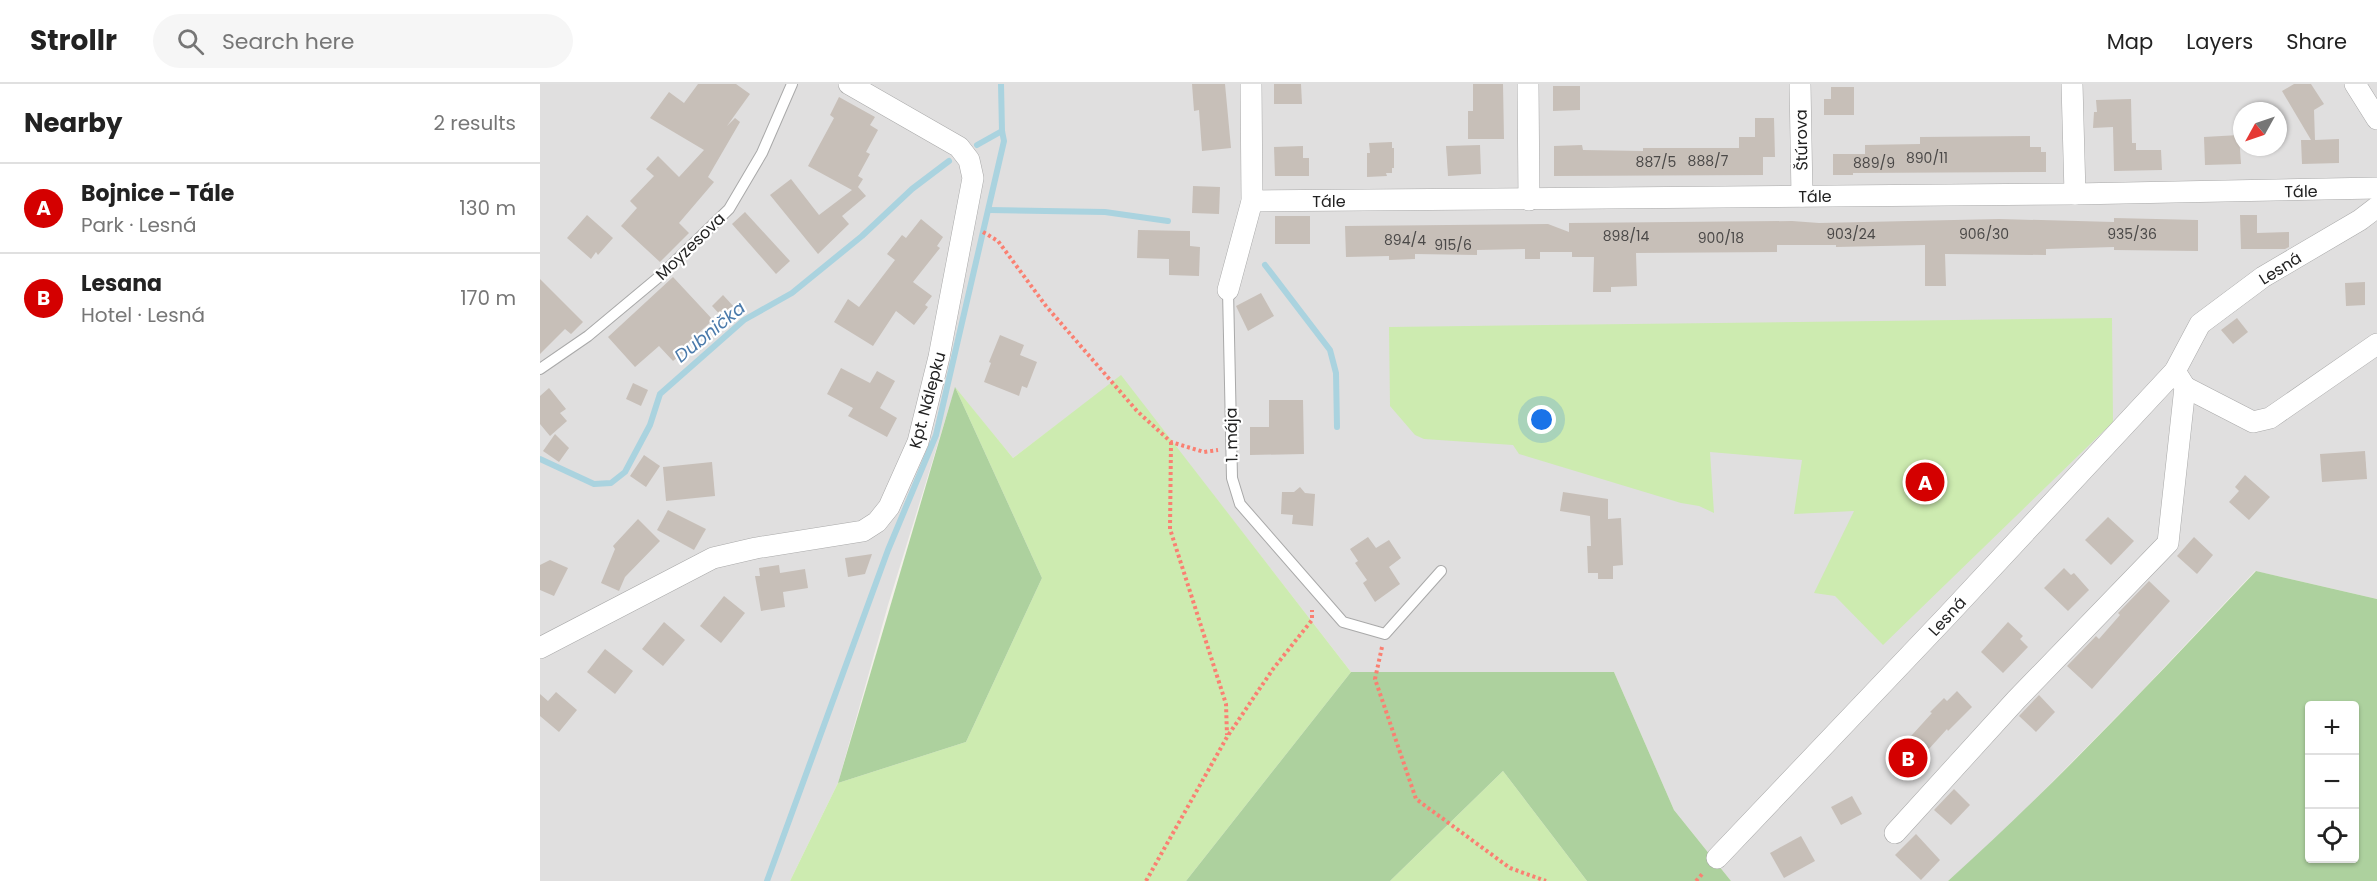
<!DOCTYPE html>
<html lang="en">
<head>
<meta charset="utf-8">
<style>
  body { margin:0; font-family:Poppins,sans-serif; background:#f6f6f6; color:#222 }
  .controls { position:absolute; right:18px; bottom:18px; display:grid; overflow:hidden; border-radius:6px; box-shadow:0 2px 4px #0004 }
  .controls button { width:54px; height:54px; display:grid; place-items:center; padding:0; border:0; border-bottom:2px solid #e0e0e0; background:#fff; color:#222; font:30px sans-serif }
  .compass { position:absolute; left:1693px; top:18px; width:54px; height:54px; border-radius:50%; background:#fff; box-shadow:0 2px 4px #0004; rotate:230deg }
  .you { position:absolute; left:1002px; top:336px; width:21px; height:21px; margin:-15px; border:4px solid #fff; border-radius:50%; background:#1a73e8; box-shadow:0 0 0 9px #1a73e833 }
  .badge { display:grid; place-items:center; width:39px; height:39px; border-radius:50%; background:#d40000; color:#fff; font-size:20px; font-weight:700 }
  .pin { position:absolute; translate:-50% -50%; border:3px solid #fff; box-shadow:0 2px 6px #0006 }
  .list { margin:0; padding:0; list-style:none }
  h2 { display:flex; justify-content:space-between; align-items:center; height:78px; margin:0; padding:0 24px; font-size:26px }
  h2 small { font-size:20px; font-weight:400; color:#767676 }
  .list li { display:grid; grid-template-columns:39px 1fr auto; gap:18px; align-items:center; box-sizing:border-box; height:90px; padding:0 24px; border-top:2px solid #e0e0e0 }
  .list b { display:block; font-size:22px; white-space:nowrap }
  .list p { margin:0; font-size:20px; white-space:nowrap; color:#767676 }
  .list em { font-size:20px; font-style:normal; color:#767676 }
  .icon { flex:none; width:33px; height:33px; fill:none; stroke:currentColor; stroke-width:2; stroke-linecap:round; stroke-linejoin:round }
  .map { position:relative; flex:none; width:1837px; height:797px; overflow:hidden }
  header { display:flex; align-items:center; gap:36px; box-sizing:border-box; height:84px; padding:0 30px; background:#fff; border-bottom:2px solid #e0e0e0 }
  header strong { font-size:28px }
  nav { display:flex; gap:33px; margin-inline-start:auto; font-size:21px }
  .search { width:420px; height:54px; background:#f6f6f6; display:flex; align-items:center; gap:15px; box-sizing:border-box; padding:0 21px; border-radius:33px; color:#767676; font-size:22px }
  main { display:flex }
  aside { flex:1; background:#fff }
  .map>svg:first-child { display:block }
  .residential { fill:#e0dfdf; fill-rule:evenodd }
  .grass { fill:#cdebb0 }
  .forest { fill:#add19e; fill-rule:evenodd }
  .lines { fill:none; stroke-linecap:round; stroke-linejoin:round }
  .stream { stroke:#aad3df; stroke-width:6 }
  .building { fill:#c7bfb8 }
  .service-casing { stroke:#a9a9a9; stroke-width:12 }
  .minor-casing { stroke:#a9a9a9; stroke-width:22 }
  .path { stroke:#fa8072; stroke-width:4; stroke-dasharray:3 3; stroke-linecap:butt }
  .service { stroke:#fff; stroke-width:10 }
  .minor { stroke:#fff; stroke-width:21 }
  .labels { text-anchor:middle; stroke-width:4.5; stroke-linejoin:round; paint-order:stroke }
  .number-label { font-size:14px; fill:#4b4948 }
  .street-label { font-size:16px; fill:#222; stroke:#fff }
  .water-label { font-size:18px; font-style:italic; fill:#4a7aab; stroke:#fff }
</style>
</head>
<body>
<header>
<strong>Strollr</strong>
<div class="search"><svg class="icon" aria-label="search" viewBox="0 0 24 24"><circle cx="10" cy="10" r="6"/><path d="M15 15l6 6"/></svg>Search here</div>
<nav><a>Map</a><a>Layers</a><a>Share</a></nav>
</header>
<main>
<aside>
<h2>Nearby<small>2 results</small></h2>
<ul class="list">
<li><span class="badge">A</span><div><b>Bojnice - Tále</b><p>Park · Lesná</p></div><em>130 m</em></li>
<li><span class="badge">B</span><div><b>Lesana</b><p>Hotel · Lesná</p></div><em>170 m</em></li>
</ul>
</aside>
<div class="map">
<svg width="1837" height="797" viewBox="0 0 1837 797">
  <rect width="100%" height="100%" fill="#f2efe9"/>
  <!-- residential -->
  <path class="residential" d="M 0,0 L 1837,0 L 1837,515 L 1715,487 L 1599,610 L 1463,748 L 1408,797 L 1191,797 L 1134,726 L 1074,588 L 811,588 L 581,292 L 473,374 L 415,304 L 348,521 L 298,699 L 250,797 L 0,797 ZM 1702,27 L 1738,27 L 1738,63 L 1702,63 Z"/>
  <!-- grass -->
  <g class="grass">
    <path d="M 1572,234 L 1573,338 L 1343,561 L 1295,512 L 1274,509 L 1314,427 L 1254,430 L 1262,376 L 1170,368 L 1174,429 L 1159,422 L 1141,419 L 979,370 L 973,361 L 884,355 L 875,351 L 850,322 L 849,243 Z"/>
    <path d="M 581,291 L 811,588 L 646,797 L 250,797 L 298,699 L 426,658 L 502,494 L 415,303 L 473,374 Z"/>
    <path d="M 963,687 L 1047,797 L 850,797 Z"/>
  </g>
  <!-- forest -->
  <g class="forest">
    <path d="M 415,303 L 502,494 L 426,658 L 298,699 Z"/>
    <path d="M 1716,487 L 1837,515 L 1837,797 L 1408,797 C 1517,699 1616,593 1716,487 ZM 1770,622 L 1814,622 L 1814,774 L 1770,774 Z"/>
    <path d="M 811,588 L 1074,588 L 1134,726 L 1191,797 L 1047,797 L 963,687 L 850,797 L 646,797 Z"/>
  </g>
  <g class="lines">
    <!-- stream -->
    <g class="stream">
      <path d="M 437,61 L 462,47"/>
      <path d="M 449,126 L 565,128 L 628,137"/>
      <path d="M 725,181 L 790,266 L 796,289 L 797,343"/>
      <path d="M 0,375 L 54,400 L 71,399 L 85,388 L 110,341 L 120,310 L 204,236 L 252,209 L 322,152 L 372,105 L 409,77"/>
      <path d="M 227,797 L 348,466 L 396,351 L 464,57 L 462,47 L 461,0"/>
    </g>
  </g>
  <!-- building -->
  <g class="building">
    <path d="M 158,0 L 196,0 L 210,10 L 187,42 L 195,34 L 200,38 L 168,93 L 174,98 L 139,139 L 149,149 L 120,178 L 81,142 L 97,124 L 90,117 L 114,92 L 106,85 L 118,72 L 139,93 L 164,66 L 110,34 L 129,8 L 144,19 Z"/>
    <path d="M 652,0 L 685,0 L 691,64 L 662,67 L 659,26 L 654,27 Z"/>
    <path d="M 734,0 L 761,0 L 762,20 L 734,20 Z"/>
    <path d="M 933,0 L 963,0 L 964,55 L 928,55 L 928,27 L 933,27 Z"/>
    <path d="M 1754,0 L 1771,0 L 1784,20 L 1774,26 L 1775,56 L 1799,55 L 1799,79 L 1762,80 L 1761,56 L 1771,56 L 1742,7 Z"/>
    <path d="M 1013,2 L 1040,2 L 1040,26 L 1013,27 Z"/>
    <path d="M 1291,3 L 1314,3 L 1314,31 L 1284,31 L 1284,15 L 1291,15 Z"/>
    <path d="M 299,13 L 335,33 L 330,41 L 338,46 L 326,68 L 330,70 L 318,92 L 323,95 L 318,103 L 326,112 L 302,132 L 309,140 L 278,170 L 230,111 L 251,95 L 279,131 L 312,106 L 268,82 L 294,34 L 290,31 Z"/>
    <path d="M 1591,15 L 1592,59 L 1596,59 L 1596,66 L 1621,66 L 1622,86 L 1574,87 L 1573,43 L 1553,44 L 1554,28 L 1557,28 L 1556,16 Z"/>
    <path d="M 1215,34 L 1234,34 L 1235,73 L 1223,73 L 1223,91 L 1014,92 L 1014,62 L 1042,61 L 1043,66 L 1103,67 L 1103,64 L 1199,64 L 1199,53 L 1215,53 Z"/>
    <path d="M 1699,51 L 1701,80 L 1665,81 L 1664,53 Z"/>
    <path d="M 1490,52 L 1490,63 L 1501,63 L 1501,68 L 1506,68 L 1506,88 L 1313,89 L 1313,91 L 1293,91 L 1293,70 L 1325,70 L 1325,61 L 1380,60 L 1380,53 Z"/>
    <path d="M 852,58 L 852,64 L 854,64 L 854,84 L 852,84 L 852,89 L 846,89 L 847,92 L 827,93 L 827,69 L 830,69 L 829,59 Z"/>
    <path d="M 940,61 L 941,90 L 908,92 L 906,62 Z"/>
    <path d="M 763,62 L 763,74 L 769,74 L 769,92 L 735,92 L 734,63 Z"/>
    <path d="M 653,102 L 680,103 L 679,130 L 652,129 Z"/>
    <path d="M 205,128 L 250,177 L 236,190 L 192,140 Z"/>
    <path d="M 47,131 L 73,154 L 58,171 L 56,168 L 51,175 L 27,154 Z"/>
    <path d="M 1700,131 L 1717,131 L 1717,149 L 1749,148 L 1749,163 L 1745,165 L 1701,165 Z"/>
    <rect x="735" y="132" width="35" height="28"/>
    <path d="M 1574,134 L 1658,136 L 1658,167 L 1574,166 L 1574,163 L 1506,165 L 1506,171 L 1405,170 L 1406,202 L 1385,202 L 1385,161 L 1296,163 L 1296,161 L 1237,161 L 1237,168 L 1096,169 L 1097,202 L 1071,203 L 1071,208 L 1053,208 L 1054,173 L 1032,173 L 1032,168 L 1000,168 L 1000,175 L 985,175 L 985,165 L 937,166 L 937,171 L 875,170 L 875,175 L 849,176 L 849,172 L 806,173 L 805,142 L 1008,140 L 1029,148 L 1029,139 L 1252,137 L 1279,139 L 1459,135 L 1574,138 Z"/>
    <path d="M 381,135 L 403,153 L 397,162 L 400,164 L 373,198 L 392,212 L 385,221 L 388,223 L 374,241 L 356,227 L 333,262 L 294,238 L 308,215 L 319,223 L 355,176 L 347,170 L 362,151 L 366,154 Z"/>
    <path d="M 598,146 L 650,147 L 650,162 L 660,163 L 659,192 L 629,191 L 629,175 L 597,174 Z"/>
    <path d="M 133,193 L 173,236 L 144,262 L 147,265 L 133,277 L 119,262 L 95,283 L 68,253 Z"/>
    <path d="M 0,195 L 43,238 L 31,250 L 25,245 L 0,270 Z"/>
    <path d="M 1825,198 L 1825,221 L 1806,222 L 1805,199 Z"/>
    <path d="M 721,209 L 734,232 L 708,247 L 696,222 Z"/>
    <path d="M 183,211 L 195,224 L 184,235 L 172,222 Z"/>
    <path d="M 1697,234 L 1708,248 L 1693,260 L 1681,246 Z"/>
    <path d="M 460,251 L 484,261 L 480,271 L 497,278 L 487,304 L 482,302 L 479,312 L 444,298 L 451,279 L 449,278 Z"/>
    <path d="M 301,284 L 330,299 L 337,287 L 355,297 L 340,324 L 357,334 L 347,353 L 308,332 L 313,324 L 287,310 Z"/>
    <path d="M 93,299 L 108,306 L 101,322 L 86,315 Z"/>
    <path d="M 9,304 L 26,325 L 20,329 L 27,337 L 10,352 L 0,340 L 0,312 Z"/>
    <path d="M 729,316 L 763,316 L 764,370 L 710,371 L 710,343 L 729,343 Z"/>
    <path d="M 15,350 L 29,364 L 19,378 L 3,367 Z"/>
    <path d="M 1825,367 L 1827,395 L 1782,398 L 1780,370 Z"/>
    <path d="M 104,371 L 120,382 L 106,403 L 90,392 Z"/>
    <path d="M 172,378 L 175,412 L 126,417 L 123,383 Z"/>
    <path d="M 1705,391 L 1730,413 L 1709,436 L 1689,418 L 1699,407 L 1695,403 Z"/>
    <path d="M 760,403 L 765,409 L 775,410 L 773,442 L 752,440 L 753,431 L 741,430 L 742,408 L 754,408 Z"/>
    <path d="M 1023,408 L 1068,415 L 1068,435 L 1081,434 L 1083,481 L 1073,482 L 1073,495 L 1058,495 L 1058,489 L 1048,489 L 1047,462 L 1051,462 L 1050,432 L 1020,427 Z"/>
    <path d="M 128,426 L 166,445 L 154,466 L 117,446 Z"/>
    <path d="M 1568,433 L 1594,457 L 1571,481 L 1545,456 Z"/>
    <path d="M 98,435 L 120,457 L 85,493 L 79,507 L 61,499 L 75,465 L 73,462 Z"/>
    <path d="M 828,453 L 836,464 L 849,456 L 861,474 L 849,483 L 860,500 L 835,518 L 823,499 L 827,496 L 815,479 L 818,477 L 810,465 Z"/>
    <path d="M 1654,453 L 1673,471 L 1657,490 L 1637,472 Z"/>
    <path d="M 332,470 L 325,490 L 308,493 L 305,474 Z"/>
    <path d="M 10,476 L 28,484 L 14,512 L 0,506 L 0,481 Z"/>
    <path d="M 239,481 L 240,489 L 265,485 L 268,504 L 243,508 L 245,523 L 221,527 L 215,492 L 220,492 L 219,484 Z"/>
    <path d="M 1524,484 L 1531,491 L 1534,489 L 1549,506 L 1528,527 L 1504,504 Z"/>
    <path d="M 1609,497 L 1630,517 L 1552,605 L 1527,582 L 1556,552 L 1559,555 L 1580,531 L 1578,529 Z"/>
    <path d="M 184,512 L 205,529 L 181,559 L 160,542 Z"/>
    <path d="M 124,538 L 145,556 L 123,582 L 102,565 Z"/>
    <path d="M 1468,538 L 1483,552 L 1480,555 L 1488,563 L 1463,589 L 1441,568 Z"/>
    <path d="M 65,565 L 93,587 L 75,610 L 47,588 Z"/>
    <path d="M 1417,607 L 1432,623 L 1408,647 L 1407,645 L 1368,688 L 1352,673 L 1392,629 L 1390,628 L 1404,614 L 1407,617 Z"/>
    <path d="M 16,608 L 37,626 L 19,648 L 0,632 L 0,610 L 8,617 Z"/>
    <path d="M 1499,611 L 1515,628 L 1496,648 L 1479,632 Z"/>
    <path d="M 1414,705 L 1430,721 L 1411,741 L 1394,726 Z"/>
    <path d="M 1312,712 L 1322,730 L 1301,741 L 1291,723 Z"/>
    <path d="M 1376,750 L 1400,776 L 1381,796 L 1355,771 Z"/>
    <path d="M 1261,752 L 1275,777 L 1244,794 L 1230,769 Z"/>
  </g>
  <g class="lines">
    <!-- service casing -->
    <g class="service-casing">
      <g id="service">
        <path d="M 688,206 L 692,394 L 700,420 L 803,538 L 845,550 L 901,487"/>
        <path d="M 0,285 L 48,252 L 120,192 L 189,125 L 222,69 L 252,0"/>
      </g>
    </g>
    <!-- minor casing -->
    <g class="minor-casing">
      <g id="minor">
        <path d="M 988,0 L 989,116"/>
        <path d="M 1260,0 L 1262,112"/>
        <path d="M 1532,0 L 1535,110"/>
        <path d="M 1815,0 L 1837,35"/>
        <path d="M 712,117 L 1535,110 L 1837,104"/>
        <path d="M 688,206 L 712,117 L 711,0"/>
        <path d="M 1645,303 L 1713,338 L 1730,334 L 1837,260"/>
        <path d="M 0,564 L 173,474 L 216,464 L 323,447 L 337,438 L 349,423 L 378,358 L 399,273 L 433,94 L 429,76 L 419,63 L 309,0"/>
        <path d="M 1355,749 L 1476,616 L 1628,459 L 1645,303 L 1635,287"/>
        <path d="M 1177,774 L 1407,532 L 1635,287 L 1660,240 L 1723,193 L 1820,136 L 1837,123"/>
      </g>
    </g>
    <!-- path -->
    <g class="path">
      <path d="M 443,148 L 458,157 L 506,222 L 597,327 L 631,358 L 664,368 L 678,366"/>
      <path d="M 631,358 L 630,445 L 686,620 L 687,651"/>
      <path d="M 842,563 L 835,595 L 876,715 L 970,784 L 1006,797"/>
      <path d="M 606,797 L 687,653 L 733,585 L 772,536 L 772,526"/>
      <path d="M 1156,797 L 1164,788"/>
    </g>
    <!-- service -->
    <use href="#service" class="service"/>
    <!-- minor -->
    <use href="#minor" class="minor"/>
  </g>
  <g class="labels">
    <!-- number labels -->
    <g class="number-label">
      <text x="1387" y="79">890/11</text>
      <text x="1168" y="82">888/7</text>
      <text x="1116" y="83">887/5</text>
      <text x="1334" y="84">889/9</text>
      <text x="1311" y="155">903/24</text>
      <text x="1444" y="155">906/30</text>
      <text x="1592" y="155">935/36</text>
      <text x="1086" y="157">898/14</text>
      <text x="1181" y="159">900/18</text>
      <text x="865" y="161">894/4</text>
      <text x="913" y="166">915/6</text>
    </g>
    <!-- street labels -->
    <g class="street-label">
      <text transform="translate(1261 56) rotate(-91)" y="6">Štúrova</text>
      <text transform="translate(1761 107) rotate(-1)" y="6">Tále</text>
      <text transform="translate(1275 112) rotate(-1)" y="6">Tále</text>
      <text x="789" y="123">Tále</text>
      <text transform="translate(150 162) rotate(-44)" y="6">Moyzesova</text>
      <text transform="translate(1740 184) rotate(-32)" y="6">Lesná</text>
      <text transform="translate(387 316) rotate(-75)" y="6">Kpt. Nálepku</text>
      <text transform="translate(691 351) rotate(-91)" y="6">1. mája</text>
      <text transform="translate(1407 532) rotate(-47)" y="6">Lesná</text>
    </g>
    <!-- water labels -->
    <g class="water-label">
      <text transform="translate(170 248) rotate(-39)" y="6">Dubnička</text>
    </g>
  </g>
</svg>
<div class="controls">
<button>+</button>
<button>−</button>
<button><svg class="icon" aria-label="locate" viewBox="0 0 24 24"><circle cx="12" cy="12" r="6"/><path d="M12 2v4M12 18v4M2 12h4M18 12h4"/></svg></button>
</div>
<svg class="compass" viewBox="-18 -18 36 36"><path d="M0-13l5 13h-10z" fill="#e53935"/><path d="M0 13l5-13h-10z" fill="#767676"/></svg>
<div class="you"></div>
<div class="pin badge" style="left:1385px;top:398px">A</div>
<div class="pin badge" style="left:1368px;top:674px">B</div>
</div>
</main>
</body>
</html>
